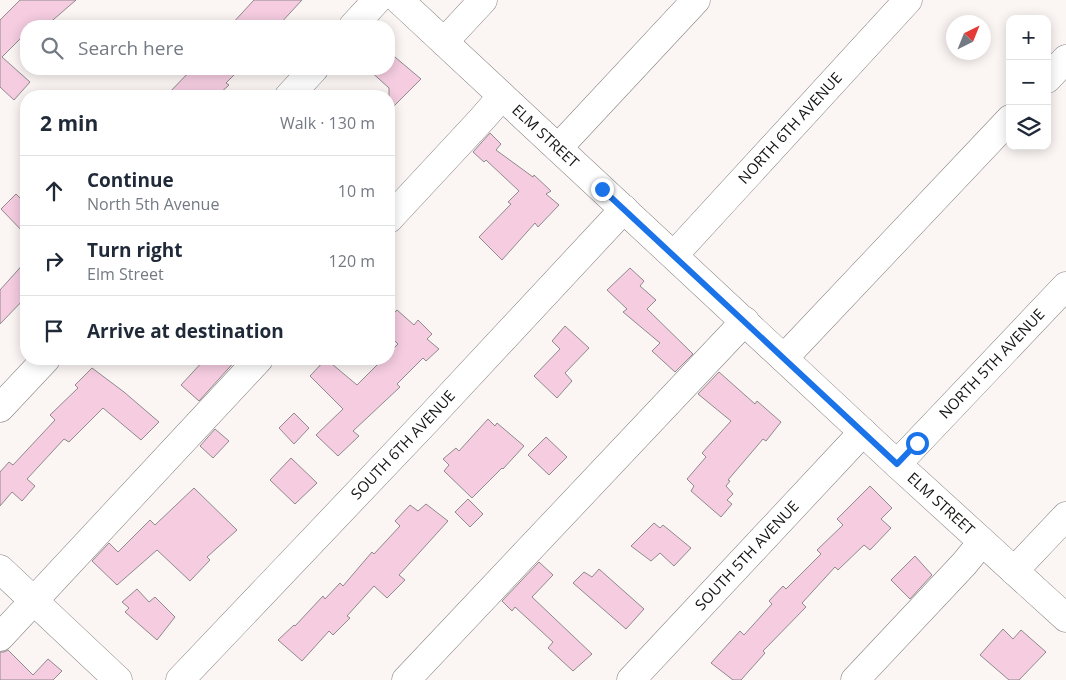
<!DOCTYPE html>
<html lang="en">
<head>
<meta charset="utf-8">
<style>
  body { margin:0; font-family:"Open Sans",sans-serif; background:#f6f6f7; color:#1f2937 }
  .controls { position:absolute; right:15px; top:15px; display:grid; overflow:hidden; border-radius:10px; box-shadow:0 2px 12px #0003 }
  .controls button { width:45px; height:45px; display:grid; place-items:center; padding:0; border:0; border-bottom:1px solid #e0e1e3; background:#fff; color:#1f2937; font:25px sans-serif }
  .compass { position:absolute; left:946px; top:15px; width:45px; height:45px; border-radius:50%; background:#fff; box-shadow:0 2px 12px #0003; rotate:43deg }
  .stop { position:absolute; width:15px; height:15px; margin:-11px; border:4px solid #1a73e8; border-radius:50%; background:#fff }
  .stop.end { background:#1a73e8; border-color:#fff; box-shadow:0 1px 5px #0008 }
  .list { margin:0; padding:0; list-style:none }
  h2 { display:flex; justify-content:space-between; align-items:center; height:65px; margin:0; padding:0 20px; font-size:21px }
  h2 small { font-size:16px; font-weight:400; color:#747a83 }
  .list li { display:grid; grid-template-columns:32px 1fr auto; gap:15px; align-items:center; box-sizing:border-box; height:70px; padding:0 20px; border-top:1px solid #e0e1e3 }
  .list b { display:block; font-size:19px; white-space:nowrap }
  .list p { margin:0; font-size:16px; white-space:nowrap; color:#747a83 }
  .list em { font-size:16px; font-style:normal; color:#747a83 }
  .icon { flex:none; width:28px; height:28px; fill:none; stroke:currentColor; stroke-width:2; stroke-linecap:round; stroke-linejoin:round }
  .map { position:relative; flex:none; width:1066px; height:680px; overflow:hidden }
  .search { position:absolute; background:#fff; box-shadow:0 2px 12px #0003; left:20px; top:20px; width:375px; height:55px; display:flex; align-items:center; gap:12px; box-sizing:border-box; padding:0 18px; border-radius:20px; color:#747a83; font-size:19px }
  .panel { position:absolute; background:#fff; box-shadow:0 2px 12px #0003; left:20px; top:90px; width:375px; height:275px; border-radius:20px }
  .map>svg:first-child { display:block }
  .building { fill:#f5cce0; stroke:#8f8a8c }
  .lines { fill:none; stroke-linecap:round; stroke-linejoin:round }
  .minor-casing { stroke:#85817f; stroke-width:29 }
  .minor { stroke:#fff; stroke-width:28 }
  .route { stroke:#1a73e8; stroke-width:6 }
  .labels { text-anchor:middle; stroke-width:4; stroke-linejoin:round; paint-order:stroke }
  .street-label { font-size:15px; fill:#161413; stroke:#fbf6f4 }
</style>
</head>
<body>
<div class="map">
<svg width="1066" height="680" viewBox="0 0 1066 680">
  <rect width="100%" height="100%" fill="#fbf6f4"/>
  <!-- building -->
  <g class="building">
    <path d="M 20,0 L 76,0 L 46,26 L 26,26 L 26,33 L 2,57 L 30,82 L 14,100 L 0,87 L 0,20 Z"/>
    <path d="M 254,0 L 302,0 L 278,26 L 230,26 Z"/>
    <path d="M 389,52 L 421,79 L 389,111 L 389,88 L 368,69 L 389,69 Z"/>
    <path d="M 192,69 L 240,69 L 226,83 L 229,85 L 217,96 L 166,96 Z"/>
    <path d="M 490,133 L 501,144 L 496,150 L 533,177 L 534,175 L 551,191 L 546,194 L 559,205 L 538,227 L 535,223 L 502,260 L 479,237 L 511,204 L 508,202 L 519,191 L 486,160 L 484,162 L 473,152 Z"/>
    <path d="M 16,194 L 26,204 L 26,235 L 1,209 Z"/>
    <path d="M 26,261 L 26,297 L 0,324 L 0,290 Z"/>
    <path d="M 630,268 L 644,281 L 640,286 L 656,300 L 647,309 L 693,354 L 675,372 L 652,351 L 660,343 L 623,312 L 627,309 L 607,290 Z"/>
    <path d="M 397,310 L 414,325 L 418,320 L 432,334 L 427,339 L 439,349 L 426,361 L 423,358 L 397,384 L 400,387 L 353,431 L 359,436 L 338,456 L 316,435 L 343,409 L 310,376 L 326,359 L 357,385 L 383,359 L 389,359 L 389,353 L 398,344 L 389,335 L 389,318 Z"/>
    <path d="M 565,326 L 589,348 L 565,373 L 572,381 L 557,398 L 534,376 L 560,349 L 552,341 Z"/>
    <path d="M 205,359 L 237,359 L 199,401 L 181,385 Z"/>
    <path d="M 92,368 L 124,392 L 159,422 L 141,440 L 103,408 L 69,442 L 64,439 L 27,479 L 35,486 L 22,501 L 12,492 L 0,506 L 0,472 L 9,462 L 13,465 L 55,420 L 50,415 L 78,388 L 75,385 Z"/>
    <path d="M 719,372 L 755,404 L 757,401 L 781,422 L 766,441 L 763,439 L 728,480 L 730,481 L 726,486 L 733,494 L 727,500 L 732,504 L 721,517 L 691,491 L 694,486 L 687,479 L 706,457 L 702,453 L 731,421 L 698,394 Z"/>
    <path d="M 294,413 L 309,428 L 294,444 L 279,428 Z"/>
    <path d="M 488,419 L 495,426 L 497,423 L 524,446 L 503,469 L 502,468 L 472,498 L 444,471 L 449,465 L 443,459 L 456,448 L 459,451 Z"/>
    <path d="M 215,429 L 229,441 L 213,458 L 200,446 Z"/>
    <path d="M 546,437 L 567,457 L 549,475 L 528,455 Z"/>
    <path d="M 291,458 L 317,483 L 295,504 L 270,480 Z"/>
    <path d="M 870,486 L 892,508 L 881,519 L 891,528 L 870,550 L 864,545 L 838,570 L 835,567 L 802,603 L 806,607 L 763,651 L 765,653 L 741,680 L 733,680 L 711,663 L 740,631 L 744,635 L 772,604 L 769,601 L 783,586 L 786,589 L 821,554 L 817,550 L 843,525 L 837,519 Z"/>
    <path d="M 194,488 L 237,530 L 207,557 L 210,560 L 190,581 L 157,550 L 117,585 L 92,561 L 109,543 L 118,552 L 150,520 L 155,525 Z"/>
    <path d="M 468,499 L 483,514 L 470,527 L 455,512 Z"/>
    <path d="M 426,504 L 448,521 L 399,575 L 405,580 L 387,598 L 374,586 L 347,616 L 350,618 L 333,635 L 329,631 L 302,661 L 278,640 L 294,625 L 295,626 L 323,596 L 325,599 L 340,583 L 343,586 L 372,552 L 374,554 L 400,526 L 395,521 L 410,505 L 418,511 Z"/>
    <path d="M 654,523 L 660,528 L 663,525 L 691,548 L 674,566 L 660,553 L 651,561 L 631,546 Z"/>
    <path d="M 915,556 L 932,575 L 910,599 L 891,580 Z"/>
    <path d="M 539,562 L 553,575 L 532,597 L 592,654 L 573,671 L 548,648 L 553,642 L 515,607 L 512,611 L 502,601 Z"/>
    <path d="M 599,569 L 644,609 L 626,629 L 573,583 L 584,572 L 592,577 Z"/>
    <path d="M 137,589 L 149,602 L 155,597 L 175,617 L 157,640 L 125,612 L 129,608 L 122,602 Z"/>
    <path d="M 1003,629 L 1013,639 L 1021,630 L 1046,652 L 1019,680 L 1009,680 L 980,655 Z"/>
    <path d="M 8,650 L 33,675 L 48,659 L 62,671 L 53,680 L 0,680 L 0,652 L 4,652 Z"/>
  </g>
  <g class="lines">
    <!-- minor casing -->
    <g class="minor-casing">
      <g id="minor">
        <path id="s1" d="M 399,0 L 897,464 L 1066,618"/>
        <path d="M 353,26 L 377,0"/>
        <path d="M 444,42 L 483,0"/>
        <path d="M 1047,79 L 1066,59"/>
        <path d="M 289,96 L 314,69"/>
        <path d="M 558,148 L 696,0"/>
        <path d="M 389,219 L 482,119 L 502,96"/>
        <path id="s2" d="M 674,255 L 908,0"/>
        <path d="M 784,358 L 1010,119"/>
        <path d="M 0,408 L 46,359"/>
        <path id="s3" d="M 897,464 L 1066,286"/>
        <path d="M 0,569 L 118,680"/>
        <path d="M 1014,571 L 1066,516"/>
        <path d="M 0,637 L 259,359"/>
        <path id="s4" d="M 180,680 L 432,415 L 624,209"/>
        <path d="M 406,680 L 745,321"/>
        <path id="s5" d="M 631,680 L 863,432"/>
        <path d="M 855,680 L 964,564 L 982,542"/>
      </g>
    </g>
    <!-- minor -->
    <use href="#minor" class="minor"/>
  </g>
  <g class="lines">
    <!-- route -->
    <path class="route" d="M 602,189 L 897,464 L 917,443"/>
  </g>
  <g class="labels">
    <!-- street labels -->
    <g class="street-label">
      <text dy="5" stroke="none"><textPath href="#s2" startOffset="172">NORTH 6TH AVENUE</textPath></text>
      <text dy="5" stroke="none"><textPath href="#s1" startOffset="200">ELM STREET</textPath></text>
      <text dy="5" stroke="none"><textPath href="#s3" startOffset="138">NORTH 5TH AVENUE</textPath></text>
      <text dy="5" stroke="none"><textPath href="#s4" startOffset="324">SOUTH 6TH AVENUE</textPath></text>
      <text dy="5" stroke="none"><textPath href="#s1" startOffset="740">ELM STREET</textPath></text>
      <text dy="5" stroke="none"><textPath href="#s5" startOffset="170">SOUTH 5TH AVENUE</textPath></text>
    </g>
  </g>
</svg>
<div class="controls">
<button>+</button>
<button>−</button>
<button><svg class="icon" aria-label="layers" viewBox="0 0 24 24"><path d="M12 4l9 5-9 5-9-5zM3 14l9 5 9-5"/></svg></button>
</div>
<svg class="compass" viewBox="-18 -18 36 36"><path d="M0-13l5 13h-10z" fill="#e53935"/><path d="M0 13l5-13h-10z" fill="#747a83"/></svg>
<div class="stop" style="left:917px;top:443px"></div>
<div class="stop end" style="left:602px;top:189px"></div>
<div class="search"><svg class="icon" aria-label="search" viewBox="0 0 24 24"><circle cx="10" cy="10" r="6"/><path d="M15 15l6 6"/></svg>Search here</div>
<section class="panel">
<h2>2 min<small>Walk · 130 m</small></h2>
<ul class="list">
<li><svg class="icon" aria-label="ahead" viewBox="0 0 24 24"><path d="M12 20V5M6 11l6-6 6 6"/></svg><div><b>Continue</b><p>North 5th Avenue</p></div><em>10 m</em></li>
<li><svg class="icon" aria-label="right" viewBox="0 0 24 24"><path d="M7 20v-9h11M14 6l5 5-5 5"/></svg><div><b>Turn right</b><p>Elm Street</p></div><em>120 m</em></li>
<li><svg class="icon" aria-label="arrive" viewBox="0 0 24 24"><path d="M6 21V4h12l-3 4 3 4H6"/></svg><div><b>Arrive at destination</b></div></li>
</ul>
</section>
</div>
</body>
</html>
